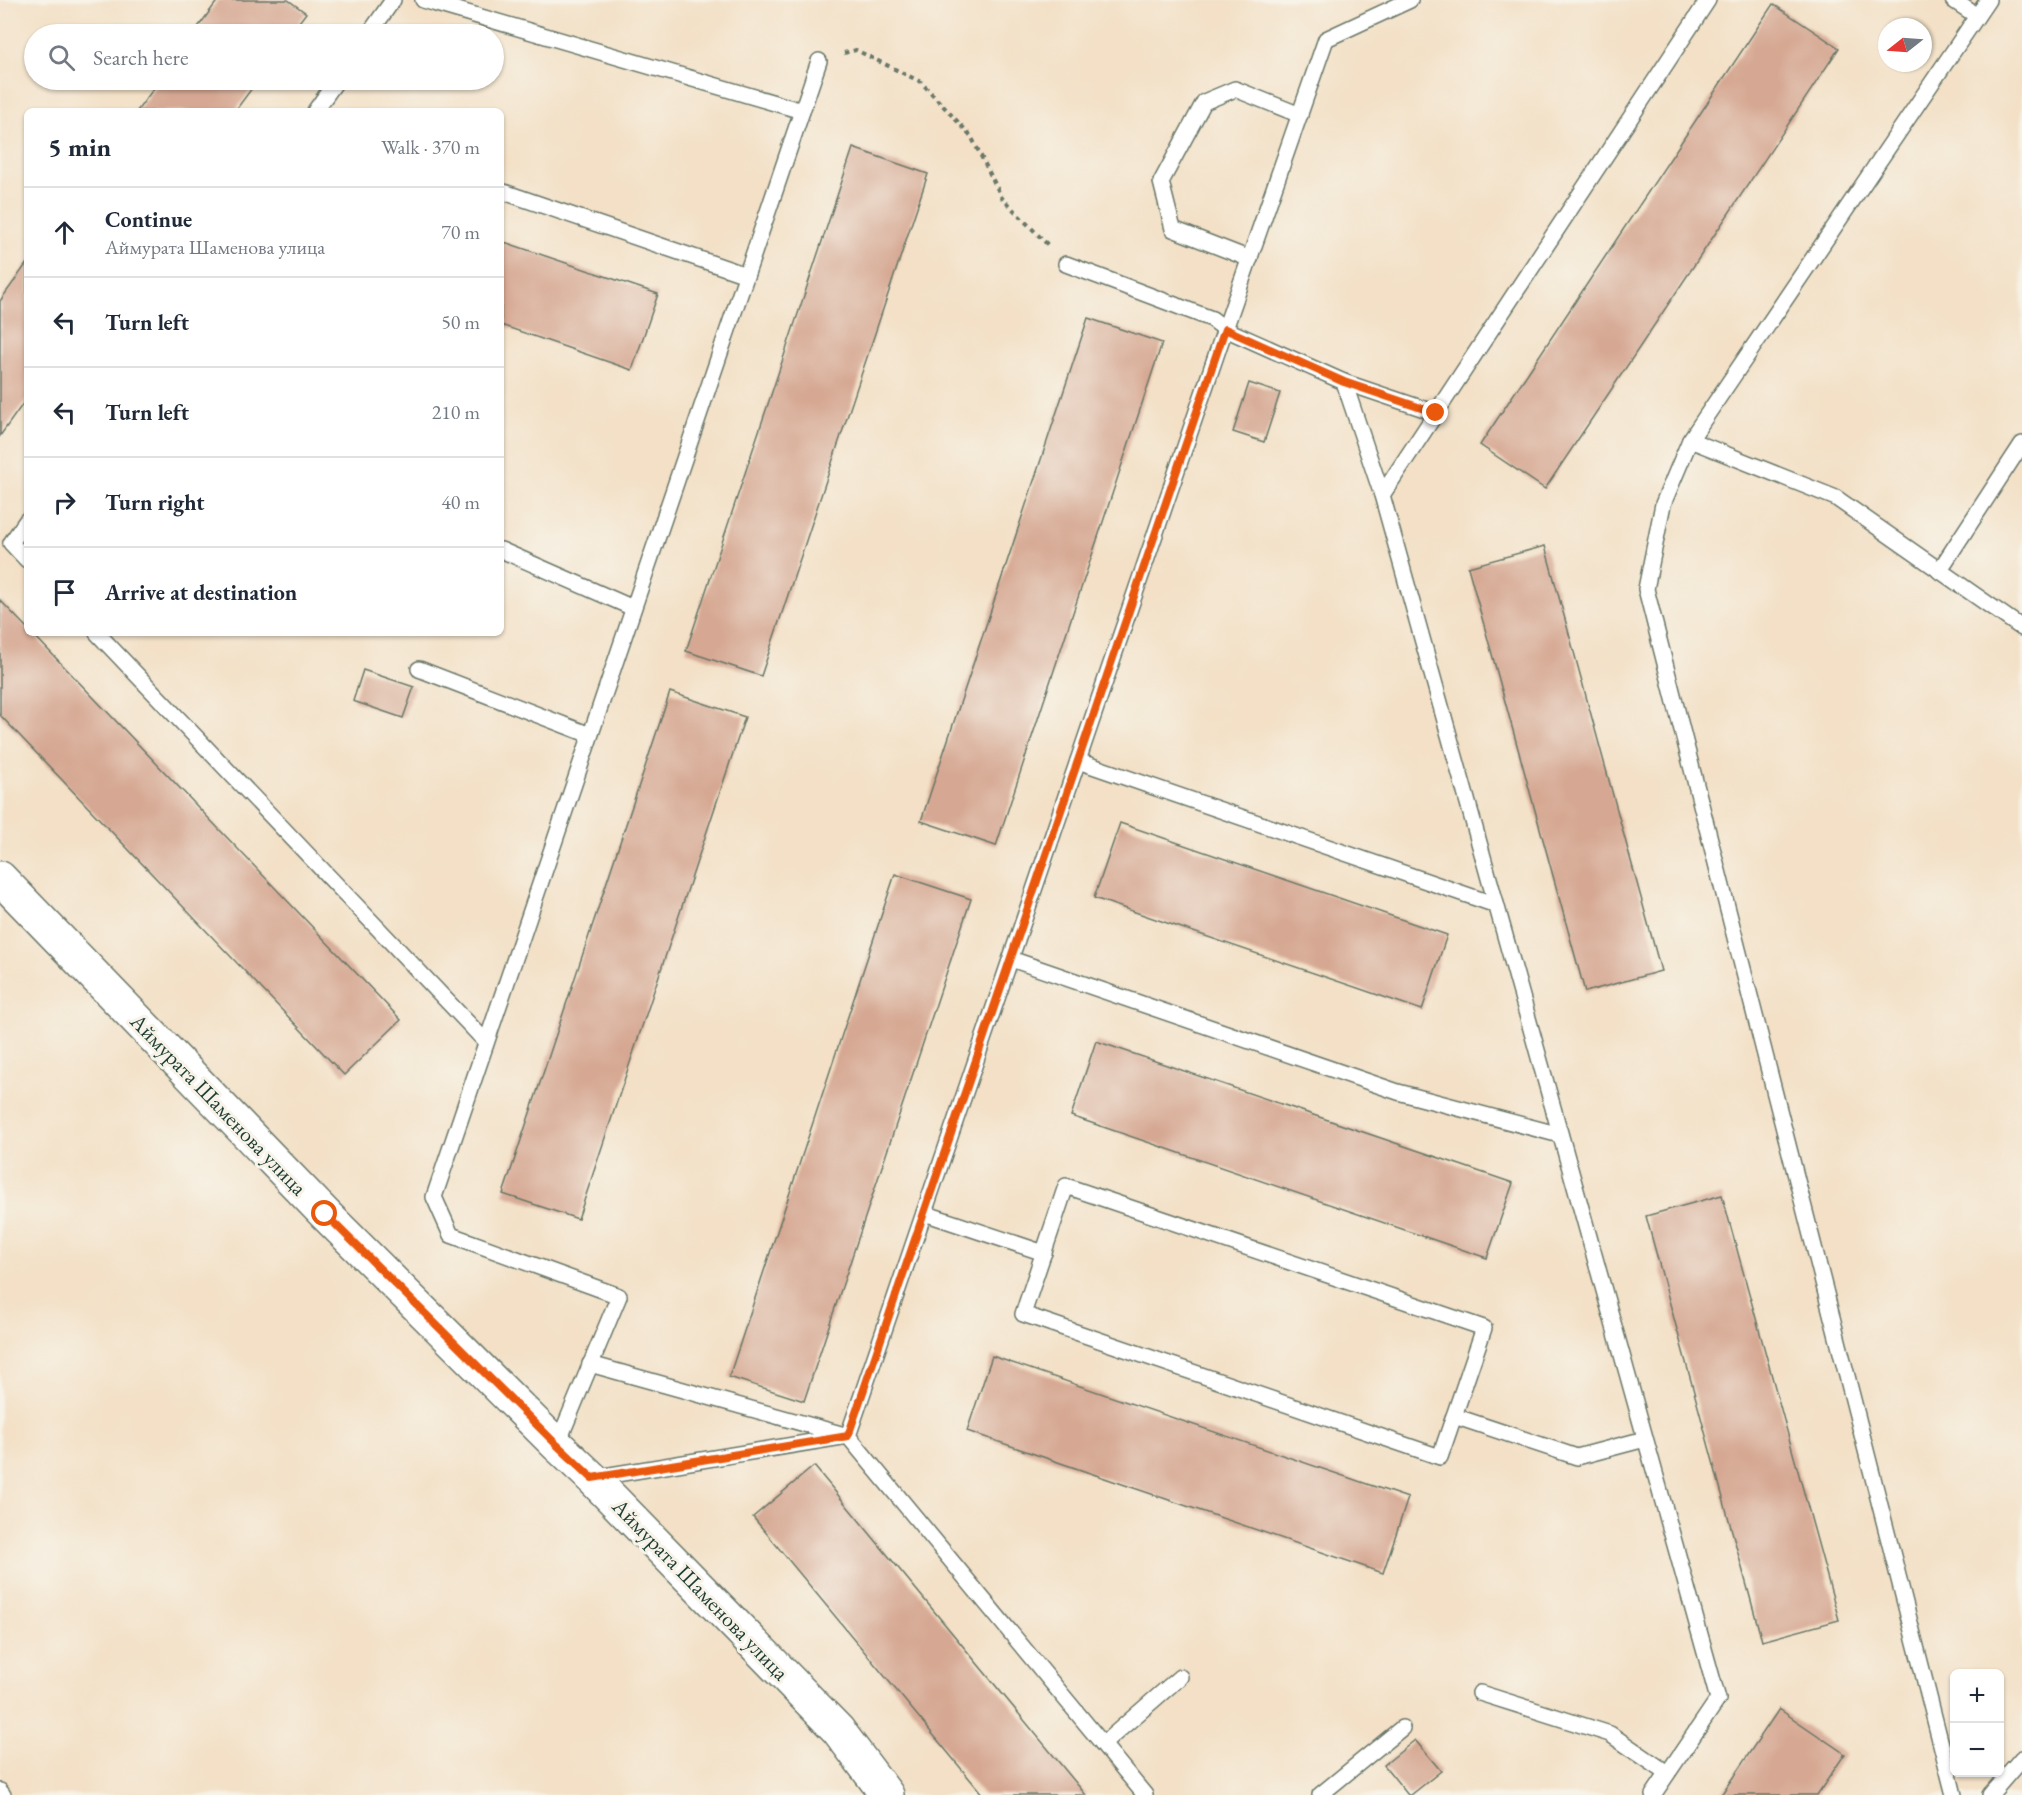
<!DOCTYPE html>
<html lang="en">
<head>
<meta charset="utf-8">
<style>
  body { margin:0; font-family:"EB Garamond",serif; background:#f6f6f7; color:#1f2937 }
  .controls { position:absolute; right:18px; bottom:18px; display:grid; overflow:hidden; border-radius:9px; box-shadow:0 2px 4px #0004 }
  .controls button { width:54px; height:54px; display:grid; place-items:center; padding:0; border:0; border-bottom:2px solid #e0e1e3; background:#fff; color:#1f2937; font:30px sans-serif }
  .compass { position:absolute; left:1878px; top:18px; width:54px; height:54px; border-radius:50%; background:#fff; box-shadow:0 2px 4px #0004; rotate:253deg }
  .stop { position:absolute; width:18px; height:18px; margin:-14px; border:4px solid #ea580c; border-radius:50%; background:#fff }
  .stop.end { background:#ea580c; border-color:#fff; box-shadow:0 2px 6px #0008 }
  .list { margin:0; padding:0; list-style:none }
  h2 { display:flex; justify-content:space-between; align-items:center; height:78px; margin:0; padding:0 24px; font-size:26px }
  h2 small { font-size:20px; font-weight:400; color:#747a83 }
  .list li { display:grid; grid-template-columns:39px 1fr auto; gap:18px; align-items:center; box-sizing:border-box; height:90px; padding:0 24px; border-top:2px solid #e0e1e3 }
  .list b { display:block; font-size:22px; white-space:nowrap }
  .list p { margin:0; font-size:20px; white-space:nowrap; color:#747a83 }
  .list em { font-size:20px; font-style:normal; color:#747a83 }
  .icon { flex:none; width:33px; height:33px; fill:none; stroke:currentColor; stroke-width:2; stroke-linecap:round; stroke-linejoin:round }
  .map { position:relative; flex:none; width:2022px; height:1795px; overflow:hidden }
  .search { position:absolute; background:#fff; box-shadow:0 2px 4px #0004; left:24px; top:24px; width:480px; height:66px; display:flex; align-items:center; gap:15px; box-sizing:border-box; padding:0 21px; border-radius:33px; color:#747a83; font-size:22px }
  .panel { position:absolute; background:#fff; box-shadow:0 2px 4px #0004; left:24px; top:108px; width:480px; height:528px; border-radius:9px }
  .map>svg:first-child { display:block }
  .building { fill:#d6a893 }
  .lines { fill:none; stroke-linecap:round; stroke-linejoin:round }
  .lane-casing { stroke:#697667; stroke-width:18 }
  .secondary-casing { stroke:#697667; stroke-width:36 }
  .path { stroke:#697667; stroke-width:4; stroke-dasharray:4.5 4.5; stroke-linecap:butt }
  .lane { stroke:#fff; stroke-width:15 }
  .secondary { stroke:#fff; stroke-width:33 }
  .route { stroke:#ea580c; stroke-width:8 }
  .labels { text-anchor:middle; stroke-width:6; stroke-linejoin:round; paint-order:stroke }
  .street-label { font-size:22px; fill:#1f3d34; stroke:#f7f3e8 }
</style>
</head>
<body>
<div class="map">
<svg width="2022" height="1795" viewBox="0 0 2022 1795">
  <rect width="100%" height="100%" fill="#f7f3e8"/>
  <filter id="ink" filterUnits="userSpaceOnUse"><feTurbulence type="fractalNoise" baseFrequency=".0167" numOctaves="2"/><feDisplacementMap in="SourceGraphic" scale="12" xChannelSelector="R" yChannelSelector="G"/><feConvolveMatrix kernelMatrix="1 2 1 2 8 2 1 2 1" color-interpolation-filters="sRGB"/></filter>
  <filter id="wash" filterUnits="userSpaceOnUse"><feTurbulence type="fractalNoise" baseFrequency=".008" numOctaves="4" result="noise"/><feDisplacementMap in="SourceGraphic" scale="24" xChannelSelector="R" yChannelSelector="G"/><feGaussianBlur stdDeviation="1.35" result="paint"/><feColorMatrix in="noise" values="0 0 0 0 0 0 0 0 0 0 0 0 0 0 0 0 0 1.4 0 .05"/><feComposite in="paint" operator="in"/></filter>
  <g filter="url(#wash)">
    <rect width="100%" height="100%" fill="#f3e0c6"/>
    <g id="blocks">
      <!-- building -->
      <g class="building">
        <path d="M 218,0 L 288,0 L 306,13 L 290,34 L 193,34 Z"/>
        <path d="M 1773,4 L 1839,48 L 1545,489 L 1480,445 Z"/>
        <path d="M 160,80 L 258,80 L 235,111 L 137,111 Z"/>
        <path d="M 853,148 L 928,174 L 761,676 L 686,651 Z"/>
        <path d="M 501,241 L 658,294 L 632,370 L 501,325 Z"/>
        <path d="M 27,263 L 27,398 L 0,436 L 0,301 Z"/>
        <path d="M 1088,318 L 1162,343 L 996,846 L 921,821 Z"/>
        <path d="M 1249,383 L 1280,393 L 1264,442 L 1233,432 Z"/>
        <path d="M 1545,546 L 1661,971 L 1585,992 L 1468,567 Z"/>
        <path d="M 0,600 L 27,628 L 27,633 L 32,633 L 401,1020 L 344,1075 L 0,715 Z"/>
        <path d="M 363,670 L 414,687 L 403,718 L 353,701 Z"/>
        <path d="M 670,692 L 745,717 L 578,1219 L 503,1194 Z"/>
        <path d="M 1120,823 L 1447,935 L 1422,1010 L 1094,898 Z"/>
        <path d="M 895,874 L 971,899 L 804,1401 L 729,1377 Z"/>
        <path d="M 1096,1041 L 1513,1183 L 1487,1258 L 1071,1116 Z"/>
        <path d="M 1722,1195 L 1839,1620 L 1762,1641 L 1646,1216 Z"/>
        <path d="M 992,1356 L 1408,1498 L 1383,1573 L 967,1431 Z"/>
        <path d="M 814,1466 L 1086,1795 L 983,1795 L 753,1517 Z"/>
        <path d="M 1779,1709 L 1845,1754 L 1817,1795 L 1721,1795 Z"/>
        <path d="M 1415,1740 L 1441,1771 L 1411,1795 L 1408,1795 L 1384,1765 Z"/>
      </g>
    </g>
  </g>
  <g filter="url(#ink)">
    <use href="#blocks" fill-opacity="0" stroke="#697667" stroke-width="1.5"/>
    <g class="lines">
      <!-- lane casing -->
      <g class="lane-casing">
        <g id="lane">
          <path d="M 423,0 L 802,111"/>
          <path d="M 1953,0 L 1977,16"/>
          <path d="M 369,34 L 393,0"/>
          <path d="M 315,111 L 337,80"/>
          <path d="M 501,191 L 746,275"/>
          <path d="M 1250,259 L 1173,229 L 1161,182 L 1204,102 L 1235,89 L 1300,115"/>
          <path d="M 1066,264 L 1212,319 L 1225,329 L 1344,382 L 1382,495 L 1718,1699 L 1653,1795"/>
          <path d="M 1344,382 L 1436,413"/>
          <path d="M 1690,440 L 1836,498 L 2022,628"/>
          <path d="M 1382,495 L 1708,0"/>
          <path d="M 27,520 L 11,543 L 27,560"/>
          <path d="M 501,550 L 633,608"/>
          <path d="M 1939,571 L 2022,444"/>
          <path d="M 97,633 L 486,1042"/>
          <path d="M 419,669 L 590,735"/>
          <path d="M 1078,761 L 1496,905"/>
          <path d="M 1011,959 L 1398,1092 L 1560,1135"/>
          <path d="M 1066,1186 L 1484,1328 L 1440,1457 L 1023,1314 Z"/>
          <path d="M 924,1213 L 1044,1253"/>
          <path d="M 590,1364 L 848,1436 L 1145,1795"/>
          <path d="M 1454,1416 L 1577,1457 L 1645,1439"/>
          <path d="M 557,1445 L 619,1296 L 451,1235 L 434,1197 L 819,61"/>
          <path d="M 592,1478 L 848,1436 L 1225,329 L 1326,39 L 1410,0"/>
          <path d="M 1480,1693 L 1610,1734 L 1667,1773"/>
          <path d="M 1103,1744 L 1180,1677"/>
          <path d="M 0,1791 L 3,1795"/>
          <path d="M 1320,1795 L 1402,1728"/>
          <path d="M 1954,1795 L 1646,589 L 1663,504 L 1690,440 L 1988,0"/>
          <path d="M 1990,1795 L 2022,1758"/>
        </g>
      </g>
      <!-- secondary casing -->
      <g class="secondary-casing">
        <path id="secondary" d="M 0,878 L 325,1214 L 557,1445 L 592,1478 L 838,1730 L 887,1795"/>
      </g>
      <!-- path -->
      <path class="path" d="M 844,53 L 856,50 L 921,82 L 971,136 L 1002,198 L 1049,246"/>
      <!-- lane -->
      <use href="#lane" class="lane"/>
      <!-- secondary -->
      <use href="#secondary" class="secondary"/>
    </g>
  </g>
  <g class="lines" filter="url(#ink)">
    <!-- route -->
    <path class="route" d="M 325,1214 L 557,1445 L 592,1478 L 848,1436 L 1225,329 L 1344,382 L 1436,413"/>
  </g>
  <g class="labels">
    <!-- street labels -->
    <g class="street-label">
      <text transform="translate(219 1104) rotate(46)" y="8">Аймурата Шаменова улица</text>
      <text transform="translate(701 1589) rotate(46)" y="8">Аймурата Шаменова улица</text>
    </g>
  </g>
</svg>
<div class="controls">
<button>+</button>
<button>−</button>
</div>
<svg class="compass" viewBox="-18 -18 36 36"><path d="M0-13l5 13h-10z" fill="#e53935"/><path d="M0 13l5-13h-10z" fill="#747a83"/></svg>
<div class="stop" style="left:325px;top:1214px"></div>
<div class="stop end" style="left:1436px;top:413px"></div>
<div class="search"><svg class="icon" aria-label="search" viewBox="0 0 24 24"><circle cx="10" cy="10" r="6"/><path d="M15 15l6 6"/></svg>Search here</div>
<section class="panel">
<h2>5 min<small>Walk · 370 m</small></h2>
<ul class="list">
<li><svg class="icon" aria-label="ahead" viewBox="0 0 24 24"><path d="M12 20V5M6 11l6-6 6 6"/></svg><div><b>Continue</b><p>Аймурата Шаменова улица</p></div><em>70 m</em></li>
<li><svg class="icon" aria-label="left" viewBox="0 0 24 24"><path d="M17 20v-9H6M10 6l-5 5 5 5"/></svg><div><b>Turn left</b></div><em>50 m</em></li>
<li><svg class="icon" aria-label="left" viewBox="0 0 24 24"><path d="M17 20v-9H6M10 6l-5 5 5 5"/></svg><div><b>Turn left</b></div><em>210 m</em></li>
<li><svg class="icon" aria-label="right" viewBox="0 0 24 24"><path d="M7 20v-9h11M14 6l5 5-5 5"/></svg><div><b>Turn right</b></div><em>40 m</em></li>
<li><svg class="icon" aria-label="arrive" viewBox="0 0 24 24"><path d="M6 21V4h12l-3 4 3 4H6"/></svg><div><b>Arrive at destination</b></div></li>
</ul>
</section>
</div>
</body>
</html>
